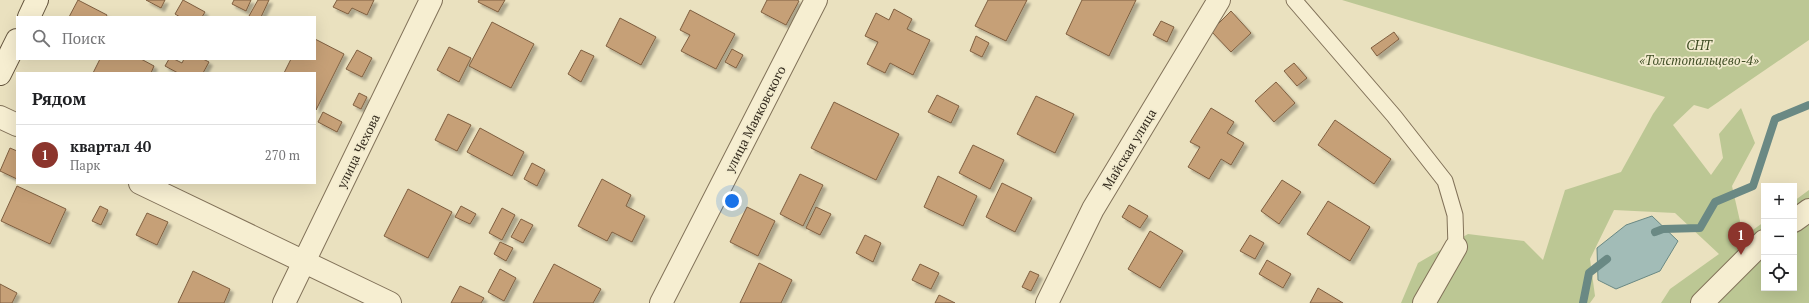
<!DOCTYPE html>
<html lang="ru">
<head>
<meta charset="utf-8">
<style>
  body { margin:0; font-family:"PT Serif",serif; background:#f6f6f6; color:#202124 }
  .controls { position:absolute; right:12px; bottom:12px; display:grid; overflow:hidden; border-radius:0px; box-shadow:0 4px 16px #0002 }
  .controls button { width:36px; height:36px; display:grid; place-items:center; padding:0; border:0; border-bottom:1px solid #e0e0e0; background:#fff; color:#202124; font:20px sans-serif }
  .you { position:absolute; left:732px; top:201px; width:14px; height:14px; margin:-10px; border:3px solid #fff; border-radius:50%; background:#1a73e8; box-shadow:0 0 0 6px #1a73e833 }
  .badge { display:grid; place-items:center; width:26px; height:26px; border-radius:50%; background:#8c352d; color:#fff; font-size:13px; font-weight:700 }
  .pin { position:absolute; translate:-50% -33px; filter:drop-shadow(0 1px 2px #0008) }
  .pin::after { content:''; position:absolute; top:21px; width:14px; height:12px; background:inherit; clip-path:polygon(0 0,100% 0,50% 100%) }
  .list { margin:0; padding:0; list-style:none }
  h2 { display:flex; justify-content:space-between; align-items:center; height:52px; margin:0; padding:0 16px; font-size:17px }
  h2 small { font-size:13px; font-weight:400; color:#757577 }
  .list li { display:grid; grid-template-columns:26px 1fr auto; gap:12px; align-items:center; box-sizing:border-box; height:60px; padding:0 16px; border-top:1px solid #e0e0e0 }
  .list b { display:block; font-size:15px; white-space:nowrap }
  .list p { margin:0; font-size:13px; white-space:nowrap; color:#757577 }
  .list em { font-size:13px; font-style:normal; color:#757577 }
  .icon { flex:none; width:22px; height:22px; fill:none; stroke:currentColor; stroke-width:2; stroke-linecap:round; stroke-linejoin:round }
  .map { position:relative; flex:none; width:1809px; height:303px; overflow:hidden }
  .search { position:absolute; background:#fff; box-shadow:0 4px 16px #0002; left:16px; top:16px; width:300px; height:44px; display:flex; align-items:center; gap:10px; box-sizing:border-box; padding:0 14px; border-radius:0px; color:#757577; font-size:15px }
  .panel { position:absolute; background:#fff; box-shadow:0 4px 16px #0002; left:16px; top:72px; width:300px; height:112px; border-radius:0px }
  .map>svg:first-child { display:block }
  .green { fill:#bcc794 }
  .water { fill:#a2bcb7; stroke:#6a8984 }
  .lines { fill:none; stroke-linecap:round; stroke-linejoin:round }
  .stream { stroke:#6a8984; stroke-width:8 }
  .building { fill:#c6a077; stroke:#7f5f40; filter:url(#shadow) }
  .lane-casing { stroke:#827259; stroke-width:17 }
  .street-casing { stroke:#827259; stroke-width:24 }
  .secondary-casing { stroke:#63533c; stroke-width:24 }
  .lane { stroke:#f6eed1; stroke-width:15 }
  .street { stroke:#f6eed1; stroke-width:22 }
  .secondary { stroke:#f6eed1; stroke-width:22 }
  .labels { text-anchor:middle; stroke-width:3.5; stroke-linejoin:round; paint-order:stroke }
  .park-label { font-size:13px; font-style:italic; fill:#3f4d24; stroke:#f2ebce }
  .street-label { font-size:13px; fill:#32291c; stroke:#f2ebce }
</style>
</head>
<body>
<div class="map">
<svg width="1809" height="303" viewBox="0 0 1809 303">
  <defs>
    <filter id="shadow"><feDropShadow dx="3.5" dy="3.5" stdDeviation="1" flood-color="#0004"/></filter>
  </defs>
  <rect width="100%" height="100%" fill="#eae1bf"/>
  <!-- green -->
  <path class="green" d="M 1342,0 L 1809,0 L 1809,40 L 1708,109 L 1694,105 L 1673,125 L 1711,175 L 1723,158 L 1719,134 L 1741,108 L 1755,143 L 1732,186 L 1742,230 L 1740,239 L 1764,222 L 1764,288 L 1794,288 L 1794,201 L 1809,190 L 1809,303 L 1661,303 L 1670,289 L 1719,254 L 1675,213 L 1614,210 L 1590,259 L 1595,296 L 1590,303 L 1401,303 L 1418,263 L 1468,234 L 1524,241 L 1543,260 L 1565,190 L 1621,172 L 1653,114 L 1665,97 Z"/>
  <!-- water -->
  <path class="water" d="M 1652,216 L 1678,241 L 1660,271 L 1616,289 L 1598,280 L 1597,248 L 1626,225 Z"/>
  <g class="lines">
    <!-- stream -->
    <g class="stream">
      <path d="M 1655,232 L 1663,229 L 1700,228 L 1715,202 L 1753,186 L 1775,119 L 1809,105"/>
      <path d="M 1583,303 L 1589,273 L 1607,259"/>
    </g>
  </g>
  <!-- building -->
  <g class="building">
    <path d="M 78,0 L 107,15 L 106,17 L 69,17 Z"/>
    <path d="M 146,0 L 165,0 L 161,8 Z"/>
    <path d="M 183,0 L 205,12 L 202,17 L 180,17 L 175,14 Z"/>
    <path d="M 234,0 L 251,0 L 246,11 L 232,4 Z"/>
    <path d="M 258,0 L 269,0 L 261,17 L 252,17 L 249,16 Z"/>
    <path d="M 337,0 L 374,0 L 367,15 L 352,8 L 348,14 L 333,7 Z"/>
    <path d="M 479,0 L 505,0 L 498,12 L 478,2 Z"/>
    <path d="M 767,0 L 797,0 L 799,1 L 786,25 L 761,12 Z"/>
    <path d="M 988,0 L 1027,0 L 1006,41 L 975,26 Z"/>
    <path d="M 1082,0 L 1136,0 L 1109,56 L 1066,34 Z"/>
    <path d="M 894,9 L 912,19 L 907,29 L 930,40 L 913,75 L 890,63 L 885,73 L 867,64 L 878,42 L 865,36 L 876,13 L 889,20 Z"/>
    <path d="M 690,10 L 735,34 L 716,69 L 681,51 L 690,35 L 680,30 Z"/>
    <path d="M 1231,11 L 1251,33 L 1231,52 L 1211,31 Z"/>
    <path d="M 620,18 L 656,37 L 641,65 L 606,46 Z"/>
    <path d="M 1161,21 L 1174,27 L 1167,42 L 1153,35 Z"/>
    <path d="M 492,22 L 534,44 L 511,88 L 469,66 Z"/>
    <path d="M 1394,32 L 1399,39 L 1377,56 L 1371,48 Z"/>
    <path d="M 976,36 L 989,43 L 982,57 L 970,51 Z"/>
    <path d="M 315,39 L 344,54 L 316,110 L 315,73 L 284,73 L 291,59 L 315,59 Z"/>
    <path d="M 449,47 L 471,58 L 459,82 L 437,70 Z"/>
    <path d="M 732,49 L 743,55 L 736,68 L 725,62 Z"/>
    <path d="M 357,50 L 372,58 L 362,77 L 346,69 Z"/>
    <path d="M 581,50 L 594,56 L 581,82 L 568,74 Z"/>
    <path d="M 100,59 L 141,59 L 154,66 L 151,73 L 93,73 Z"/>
    <path d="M 169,59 L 174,59 L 182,63 L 184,59 L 203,59 L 209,62 L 203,73 L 178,73 L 165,66 Z"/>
    <path d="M 1294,63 L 1307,78 L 1297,86 L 1284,71 Z"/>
    <path d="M 1276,82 L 1295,103 L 1274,122 L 1255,101 Z"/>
    <path d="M 359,93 L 367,97 L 361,109 L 353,105 Z"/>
    <path d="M 937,95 L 959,106 L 951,123 L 928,112 Z"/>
    <path d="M 1036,96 L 1074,114 L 1055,153 L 1017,134 Z"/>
    <path d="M 834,102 L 899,134 L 876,180 L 811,148 Z"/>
    <path d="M 1211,108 L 1234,122 L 1227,133 L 1244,143 L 1231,165 L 1221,159 L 1209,179 L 1188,167 L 1200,147 L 1190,142 Z"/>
    <path d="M 323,112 L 342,122 L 337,132 L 318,122 Z"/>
    <path d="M 448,114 L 471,125 L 457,151 L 435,140 Z"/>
    <path d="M 1335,120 L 1391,159 L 1374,184 L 1318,145 Z"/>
    <path d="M 480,128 L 524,152 L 512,176 L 467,152 Z"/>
    <path d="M 973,145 L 1004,160 L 990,189 L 959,173 Z"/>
    <path d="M 10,148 L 17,151 L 17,179 L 0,171 Z"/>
    <path d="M 532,163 L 545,170 L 537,186 L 524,179 Z"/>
    <path d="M 800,174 L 823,185 L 803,226 L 780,214 Z"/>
    <path d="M 938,176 L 977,196 L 963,226 L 924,207 Z"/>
    <path d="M 602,179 L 631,195 L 626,206 L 645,216 L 632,242 L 612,232 L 607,241 L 578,226 Z"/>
    <path d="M 1282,180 L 1301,192 L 1279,224 L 1261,211 Z"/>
    <path d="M 1002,183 L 1032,198 L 1015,232 L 986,217 Z"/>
    <path d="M 17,186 L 66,209 L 50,244 L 1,221 Z"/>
    <path d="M 408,189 L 452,212 L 428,258 L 384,236 Z"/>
    <path d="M 1328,201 L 1370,227 L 1350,261 L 1307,234 Z"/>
    <path d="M 1129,205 L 1148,216 L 1140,228 L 1122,217 Z"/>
    <path d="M 100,206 L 108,210 L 101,225 L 92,221 Z"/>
    <path d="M 461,206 L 476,214 L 470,224 L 455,217 Z"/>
    <path d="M 747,207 L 775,221 L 758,256 L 730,242 Z"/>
    <path d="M 816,207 L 831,214 L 820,235 L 806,228 Z"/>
    <path d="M 502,208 L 515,215 L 502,240 L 489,233 Z"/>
    <path d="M 147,213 L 168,222 L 157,245 L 136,235 Z"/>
    <path d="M 521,219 L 533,225 L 523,243 L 511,237 Z"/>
    <path d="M 1150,231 L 1183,251 L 1160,288 L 1128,269 Z"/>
    <path d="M 865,235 L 881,243 L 873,262 L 856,253 Z"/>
    <path d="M 1250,235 L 1264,243 L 1255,259 L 1240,251 Z"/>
    <path d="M 500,242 L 513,248 L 506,261 L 494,254 Z"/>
    <path d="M 1267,260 L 1291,274 L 1283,288 L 1259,274 Z"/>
    <path d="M 759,263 L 792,280 L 781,303 L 740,303 Z"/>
    <path d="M 554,264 L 601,289 L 593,303 L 533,303 Z"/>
    <path d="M 920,264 L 939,273 L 931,289 L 912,280 Z"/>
    <path d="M 500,269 L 516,278 L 504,301 L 488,292 Z"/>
    <path d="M 193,271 L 230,289 L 224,303 L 178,303 Z"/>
    <path d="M 1030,271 L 1039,275 L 1031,291 L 1022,287 Z"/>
    <path d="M 0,284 L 17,293 L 12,303 L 0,303 Z"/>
    <path d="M 460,286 L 484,298 L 481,303 L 451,303 Z"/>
    <path d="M 1318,288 L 1343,303 L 1310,303 Z"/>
    <path d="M 939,295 L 955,303 L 935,303 Z"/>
  </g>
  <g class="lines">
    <!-- lane casing -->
    <g class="lane-casing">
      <path id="lane" d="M 1294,0 L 1394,116 L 1445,181 L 1455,215 L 1456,247"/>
    </g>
    <!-- street casing -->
    <g class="street-casing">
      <g id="street">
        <path d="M 0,117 L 17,125"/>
        <path d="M 140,183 L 390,303"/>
        <path d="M 1794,221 L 1809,210"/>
        <path d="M 284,303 L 431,0"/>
        <path d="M 661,303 L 816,0"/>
        <path d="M 1047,303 L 1093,209 L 1219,0"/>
        <path d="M 1424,303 L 1456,247"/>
        <path d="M 1702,303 L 1764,241"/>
      </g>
    </g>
    <!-- secondary casing -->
    <g class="secondary-casing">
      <g id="secondary">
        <path d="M 29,17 L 37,0"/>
        <path d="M 0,74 L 17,40"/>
      </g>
    </g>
    <!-- lane -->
    <use href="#lane" class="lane"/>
    <!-- street -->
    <use href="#street" class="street"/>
    <!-- secondary -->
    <use href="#secondary" class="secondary"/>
  </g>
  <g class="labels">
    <!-- park labels -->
    <g class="park-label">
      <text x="1699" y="50">СНТ<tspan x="1699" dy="15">«Толстопальцево-4»</tspan></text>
    </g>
    <!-- street labels -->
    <g class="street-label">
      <text transform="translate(755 119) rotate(-63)" y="5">улица Маяковского</text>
      <text transform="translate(1129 149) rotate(-59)" y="5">Майская улица</text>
      <text transform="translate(358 151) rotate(-64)" y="5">улица Чехова</text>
    </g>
  </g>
</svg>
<div class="controls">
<button>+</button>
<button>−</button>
<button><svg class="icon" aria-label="locate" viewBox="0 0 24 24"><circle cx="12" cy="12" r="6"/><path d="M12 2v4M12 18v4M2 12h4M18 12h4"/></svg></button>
</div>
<div class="you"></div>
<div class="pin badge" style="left:1741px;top:255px">1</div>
<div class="search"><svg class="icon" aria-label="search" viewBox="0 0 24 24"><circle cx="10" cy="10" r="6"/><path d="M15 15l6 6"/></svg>Поиск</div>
<section class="panel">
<h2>Рядом<small></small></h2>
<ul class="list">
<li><span class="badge">1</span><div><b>квартал 40</b><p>Парк</p></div><em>270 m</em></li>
</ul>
</section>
</div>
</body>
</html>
